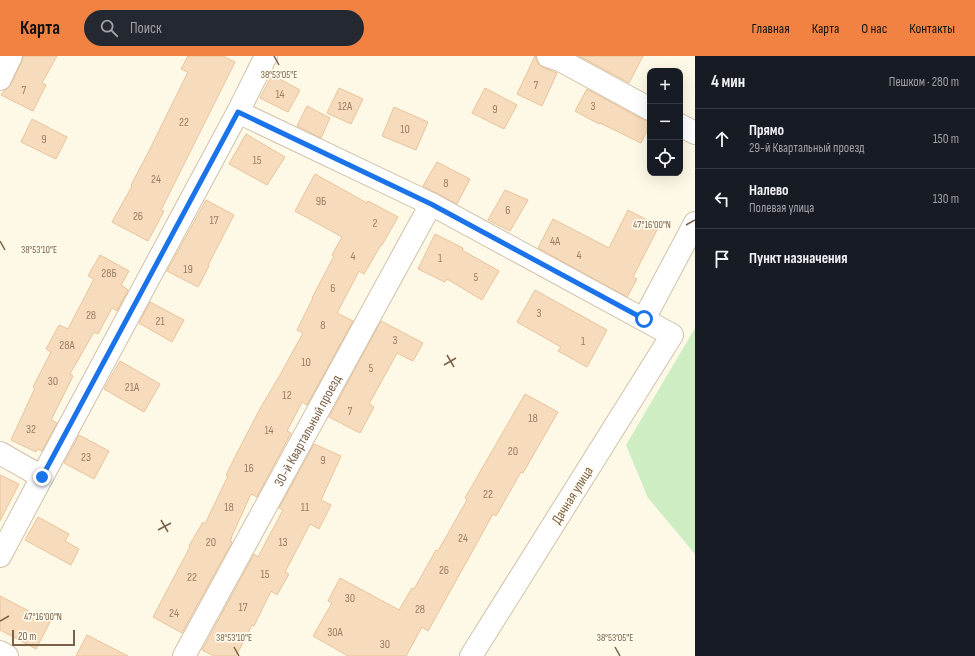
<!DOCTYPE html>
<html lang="ru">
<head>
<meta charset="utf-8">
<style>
  body { margin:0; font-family:"Sofia Sans Condensed",sans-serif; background:#242831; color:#f1f3f6 }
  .controls { position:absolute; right:12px; top:12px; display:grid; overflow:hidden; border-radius:8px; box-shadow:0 4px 16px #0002 }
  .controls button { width:36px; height:36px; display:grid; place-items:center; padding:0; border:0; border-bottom:1px solid #363941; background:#171b24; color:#f1f3f6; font:20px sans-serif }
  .scale { position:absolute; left:12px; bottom:10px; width:63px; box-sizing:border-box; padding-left:4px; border:2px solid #7a6148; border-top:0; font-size:11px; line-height:14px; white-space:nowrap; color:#7a6148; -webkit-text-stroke:3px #fffbee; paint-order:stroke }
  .stop { position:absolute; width:12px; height:12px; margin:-9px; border:3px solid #1a73e8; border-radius:50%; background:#fff }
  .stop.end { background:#1a73e8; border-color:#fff; box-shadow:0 1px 4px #0008 }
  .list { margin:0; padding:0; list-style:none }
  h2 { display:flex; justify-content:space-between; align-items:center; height:52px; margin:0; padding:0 16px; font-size:17px }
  h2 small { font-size:13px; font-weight:400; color:#9ea1a6 }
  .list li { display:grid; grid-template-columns:26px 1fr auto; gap:12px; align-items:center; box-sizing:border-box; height:60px; padding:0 16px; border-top:1px solid #363941 }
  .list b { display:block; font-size:15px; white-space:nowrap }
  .list p { margin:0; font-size:13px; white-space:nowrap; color:#9ea1a6 }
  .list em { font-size:13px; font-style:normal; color:#9ea1a6 }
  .icon { flex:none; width:22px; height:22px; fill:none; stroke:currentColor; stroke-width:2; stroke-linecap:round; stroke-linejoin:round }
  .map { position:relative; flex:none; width:695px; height:600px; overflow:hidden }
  header { display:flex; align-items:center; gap:24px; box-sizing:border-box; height:56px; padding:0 20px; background:#f18242; color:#111 }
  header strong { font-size:19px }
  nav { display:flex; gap:22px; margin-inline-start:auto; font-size:14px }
  .search { width:280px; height:36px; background:#242831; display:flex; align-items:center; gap:10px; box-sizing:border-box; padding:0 14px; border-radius:22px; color:#9ea1a6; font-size:15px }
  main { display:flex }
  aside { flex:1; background:#171b24 }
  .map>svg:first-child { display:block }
  .green { fill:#ceedc3 }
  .building { fill:#f6dbbc; stroke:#eac49a }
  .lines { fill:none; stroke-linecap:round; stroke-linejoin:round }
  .street-casing { stroke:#d1c1aa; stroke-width:24 }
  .street { stroke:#fff; stroke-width:22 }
  .route { stroke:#1a73e8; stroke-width:5 }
  .ticks { fill:none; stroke:#7a6148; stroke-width:1.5 }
  .labels { text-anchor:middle; stroke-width:3.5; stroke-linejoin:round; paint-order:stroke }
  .number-label { font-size:12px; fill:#998065 }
  .street-label { font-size:14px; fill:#7a6148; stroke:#fffbee }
  .ticks-label { font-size:10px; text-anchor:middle; fill:#7a6148; stroke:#fffbee; stroke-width:3.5; stroke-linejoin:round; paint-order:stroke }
</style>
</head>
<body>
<header>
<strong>Карта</strong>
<div class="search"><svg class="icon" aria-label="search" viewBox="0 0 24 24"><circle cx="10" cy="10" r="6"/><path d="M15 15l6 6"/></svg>Поиск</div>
<nav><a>Главная</a><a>Карта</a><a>О нас</a><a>Контакты</a></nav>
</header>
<main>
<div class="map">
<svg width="695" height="600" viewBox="0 0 695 600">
  <rect width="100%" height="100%" fill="#fef8e6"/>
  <!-- green -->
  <path class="green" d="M 695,272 L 695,498 L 648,442 L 626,389 Z"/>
  <!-- building -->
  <g class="building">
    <path d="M 23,0 L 57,0 L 42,27 L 46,29 L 33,55 L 1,39 L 4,35 L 7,33 L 11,28 L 22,5 Z"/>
    <path d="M 188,0 L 223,0 L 235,6 L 161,154 L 164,155 L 148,185 L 112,166 L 132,130 L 131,129 L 147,99 L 188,16 L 181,13 Z"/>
    <path d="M 535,0 L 536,0 L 536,3 L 539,9 L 544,12 L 557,17 L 542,50 L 517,38 Z"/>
    <path d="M 579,0 L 643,0 L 629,27 Z"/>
    <path d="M 272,19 L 300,34 L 288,56 L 260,42 Z"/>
    <path d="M 339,32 L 363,43 L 351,68 L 327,57 Z"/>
    <path d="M 485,32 L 517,49 L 504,73 L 472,57 Z"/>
    <path d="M 587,33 L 644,64 L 650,65 L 650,69 L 641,87 L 600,67 L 599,68 L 575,55 Z"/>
    <path d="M 307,50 L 330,62 L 321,82 L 297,70 Z"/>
    <path d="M 394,51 L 428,66 L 416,94 L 382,80 Z"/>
    <path d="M 32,63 L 67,81 L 56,103 L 21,86 Z"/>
    <path d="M 246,78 L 285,101 L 267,129 L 229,108 Z"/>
    <path d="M 437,106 L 470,123 L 457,148 L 423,130 Z"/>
    <path d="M 315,118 L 367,147 L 368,145 L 398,161 L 382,189 L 381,189 L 364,218 L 359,215 L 337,257 L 353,265 L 307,349 L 302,346 L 287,375 L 291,377 L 257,441 L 251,438 L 231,482 L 232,482 L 230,485 L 232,486 L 182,577 L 153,561 L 190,491 L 189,490 L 203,466 L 205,468 L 228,420 L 226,419 L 238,395 L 261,351 L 280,319 L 303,277 L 297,274 L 313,242 L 312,242 L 334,200 L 332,199 L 342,181 L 295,155 Z"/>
    <path d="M 505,134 L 528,144 L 510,175 L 488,164 Z"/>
    <path d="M 206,144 L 234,159 L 208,209 L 209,210 L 198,231 L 167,215 Z"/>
    <path d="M 628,154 L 659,170 L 633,221 L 637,223 L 627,241 L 538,192 L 553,163 L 609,192 Z"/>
    <path d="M 435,178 L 463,192 L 462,194 L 499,215 L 482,244 L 447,223 L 445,226 L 418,213 Z"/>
    <path d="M 100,199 L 129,215 L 121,229 L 128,234 L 117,255 L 112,252 L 98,278 L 94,276 L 70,318 L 73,320 L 51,364 L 57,367 L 42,395 L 37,393 L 36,396 L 11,384 L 35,332 L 33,331 L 51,296 L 46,293 L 59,269 L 68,273 L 94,223 L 88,220 Z"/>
    <path d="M 535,234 L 607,274 L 587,311 L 558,295 L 561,291 L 517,266 Z"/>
    <path d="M 150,246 L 184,264 L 172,286 L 139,267 Z"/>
    <path d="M 381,265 L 423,287 L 413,305 L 397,297 L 369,348 L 374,351 L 360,377 L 329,361 Z"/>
    <path d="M 120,305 L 160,328 L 144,356 L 104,333 Z"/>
    <path d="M 525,338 L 558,356 L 523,417 L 521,416 L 496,460 L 493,458 L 428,575 L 422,571 L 406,600 L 348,600 L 313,580 L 332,547 L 328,545 L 340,522 L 399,554 L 412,532 L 414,533 L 436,494 L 438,495 L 467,444 L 465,442 Z"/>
    <path d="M 79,379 L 109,395 L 94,423 L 64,407 Z"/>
    <path d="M 314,388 L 341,400 L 321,444 L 331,449 L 319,473 L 310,468 L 285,516 L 289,518 L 277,539 L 271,535 L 254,570 L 252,569 L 236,600 L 214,600 L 202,594 L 254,498 L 258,501 L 283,454 L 279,452 Z"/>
    <path d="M 0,419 L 19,428 L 0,465 Z"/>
    <path d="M 38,461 L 69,478 L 65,485 L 79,493 L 71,509 L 25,484 Z"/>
    <path d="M 0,540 L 50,566 L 36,593 L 0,574 Z"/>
    <path d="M 87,579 L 128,600 L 76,600 Z"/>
  </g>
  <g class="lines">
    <!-- street casing -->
    <g class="street-casing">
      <g id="street">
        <path d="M 548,0 L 560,4 L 650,53"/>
        <path d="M 0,23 L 11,0"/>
        <path d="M 238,56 L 431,148 L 672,279 L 471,600"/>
        <path d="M 680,69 L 695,77"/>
        <path d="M 644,263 L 695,167"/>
        <path d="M 0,397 L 42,421"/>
        <path d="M 0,500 L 42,421 L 238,56 L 266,0"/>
        <path d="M 0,596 L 7,600"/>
        <path id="s1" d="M 184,600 L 431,148"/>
      </g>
    </g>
    <!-- street -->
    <use href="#street" class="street"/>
  </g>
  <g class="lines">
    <!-- route -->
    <path class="route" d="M 42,421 L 238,56 L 431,148 L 644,263"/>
  </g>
  <!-- ticks -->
  <path class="ticks" d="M 274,0 L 279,9M 686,169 L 695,164M 0,185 L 5,194M 447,299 L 454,311M 444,309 L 456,302M 161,464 L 168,476M 158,474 L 171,467M 0,565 L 9,560M 234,591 L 239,600M 615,591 L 620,600"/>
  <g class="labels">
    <!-- number labels -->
    <g class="number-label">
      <text x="536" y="33">7</text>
      <text x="24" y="38">7</text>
      <text x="280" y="42">14</text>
      <text x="345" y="54">12А</text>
      <text x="593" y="54">3</text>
      <text x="495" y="57">9</text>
      <text x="184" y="70">22</text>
      <text x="405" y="77">10</text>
      <text x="44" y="87">9</text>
      <text x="257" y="108">15</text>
      <text x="156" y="127">24</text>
      <text x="446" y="131">8</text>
      <text x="321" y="149">9Б</text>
      <text x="508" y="158">6</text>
      <text x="138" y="164">26</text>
      <text x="214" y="168">17</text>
      <text x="375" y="171">2</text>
      <text x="555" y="189">4А</text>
      <text x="579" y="203">4</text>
      <text x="353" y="204">4</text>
      <text x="440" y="206">1</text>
      <text x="188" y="217">19</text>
      <text x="109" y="221">28Б</text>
      <text x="476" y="225">5</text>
      <text x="333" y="236">6</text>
      <text x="539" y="261">3</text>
      <text x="91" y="263">28</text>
      <text x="160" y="269">21</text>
      <text x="323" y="273">8</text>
      <text x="395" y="288">3</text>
      <text x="583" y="289">1</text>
      <text x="67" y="293">28А</text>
      <text x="306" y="310">10</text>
      <text x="371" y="316">5</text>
      <text x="53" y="329">30</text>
      <text x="132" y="335">21А</text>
      <text x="287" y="343">12</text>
      <text x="350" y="359">7</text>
      <text x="533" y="366">18</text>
      <text x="31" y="377">32</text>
      <text x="269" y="378">14</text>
      <text x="513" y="399">20</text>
      <text x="86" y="405">23</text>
      <text x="323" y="408">9</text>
      <text x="249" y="416">16</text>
      <text x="488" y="442">22</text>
      <text x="229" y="455">18</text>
      <text x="305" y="455">11</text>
      <text x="463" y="486">24</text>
      <text x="211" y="490">20</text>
      <text x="283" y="490">13</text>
      <text x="444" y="518">26</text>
      <text x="265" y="522">15</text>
      <text x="192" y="525">22</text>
      <text x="350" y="546">30</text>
      <text x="243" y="555">17</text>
      <text x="420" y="557">28</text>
      <text x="174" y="561">24</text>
      <text x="335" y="580">30А</text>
      <text x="385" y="592">30</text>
    </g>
    <!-- street labels -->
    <g class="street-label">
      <text dy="5" stroke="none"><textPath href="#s1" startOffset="257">30-й Квартальный проезд</textPath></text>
      <text transform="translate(572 439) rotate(-58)" y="5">Дачная улица</text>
    </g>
  </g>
  <g class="ticks-label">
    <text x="279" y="22">38°53'05"E</text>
    <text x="652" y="172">47°16'00"N</text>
    <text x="39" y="197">38°53'10"E</text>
    <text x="43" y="564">47°16'00"N</text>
    <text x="234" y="585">38°53'10"E</text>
    <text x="615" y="585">38°53'05"E</text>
  </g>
</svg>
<div class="controls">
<button>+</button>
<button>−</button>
<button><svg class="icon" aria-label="locate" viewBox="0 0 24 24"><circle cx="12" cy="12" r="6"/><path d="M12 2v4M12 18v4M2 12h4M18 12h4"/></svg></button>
</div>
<div class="scale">20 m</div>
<div class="stop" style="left:644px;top:263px"></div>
<div class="stop end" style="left:42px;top:421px"></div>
</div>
<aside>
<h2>4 мин<small>Пешком · 280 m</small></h2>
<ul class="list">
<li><svg class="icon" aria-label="ahead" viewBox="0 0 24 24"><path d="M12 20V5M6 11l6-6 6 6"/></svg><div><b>Прямо</b><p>29-й Квартальный проезд</p></div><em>150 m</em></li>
<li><svg class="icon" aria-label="left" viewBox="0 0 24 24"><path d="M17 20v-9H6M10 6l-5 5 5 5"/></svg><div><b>Налево</b><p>Полевая улица</p></div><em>130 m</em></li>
<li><svg class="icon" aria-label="arrive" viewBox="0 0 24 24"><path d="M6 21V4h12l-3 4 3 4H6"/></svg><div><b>Пункт назначения</b></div></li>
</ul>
</aside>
</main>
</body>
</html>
